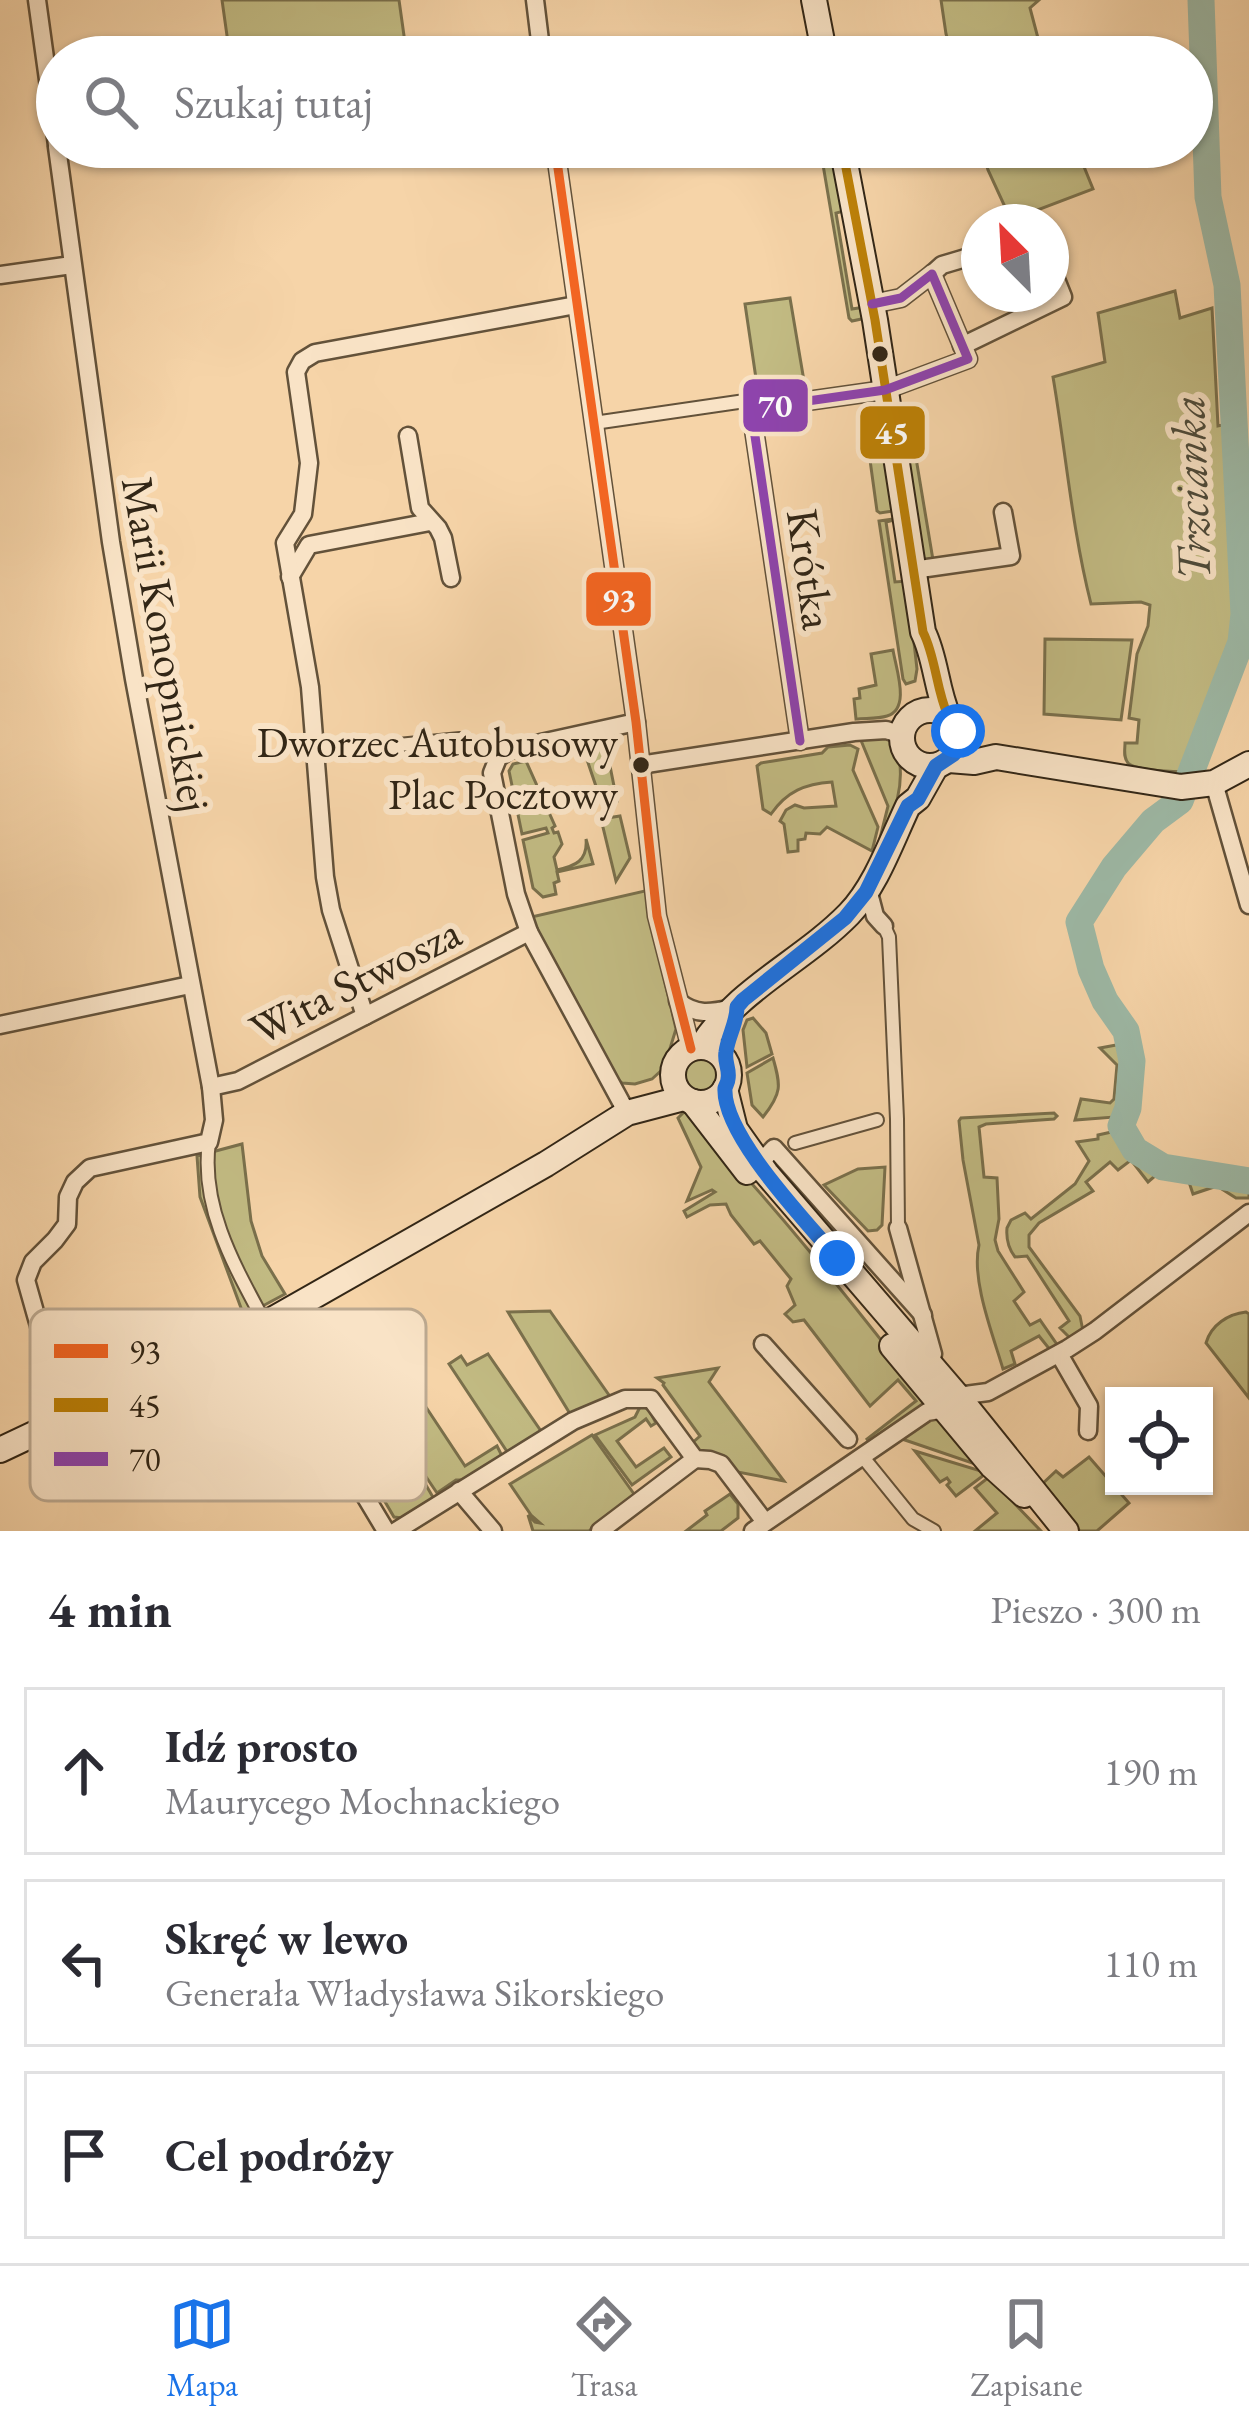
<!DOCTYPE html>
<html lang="pl">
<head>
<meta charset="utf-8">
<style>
  body { margin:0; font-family:"EB Garamond",serif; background:#f7f7f7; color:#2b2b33 }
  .controls { position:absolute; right:36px; bottom:36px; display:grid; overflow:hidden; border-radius:0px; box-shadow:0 3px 9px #0004 }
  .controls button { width:108px; height:108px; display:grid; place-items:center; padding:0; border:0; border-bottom:3px solid #e1e1e2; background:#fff; color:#2b2b33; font:60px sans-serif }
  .compass { position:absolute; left:961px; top:204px; width:108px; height:108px; border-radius:50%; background:#fff; box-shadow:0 3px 9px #0004; rotate:336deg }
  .stop { position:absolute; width:36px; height:36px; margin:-27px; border:9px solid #1a73e8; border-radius:50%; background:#fff }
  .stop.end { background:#1a73e8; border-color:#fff; box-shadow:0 3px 12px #0008 }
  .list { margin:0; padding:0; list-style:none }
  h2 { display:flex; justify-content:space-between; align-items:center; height:156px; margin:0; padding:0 48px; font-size:51px }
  h2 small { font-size:39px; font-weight:400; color:#7c7c81 }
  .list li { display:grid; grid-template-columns:78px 1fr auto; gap:36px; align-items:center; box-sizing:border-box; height:168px; margin:0 24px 24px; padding:0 24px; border:3px solid #e1e1e2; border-radius:0px }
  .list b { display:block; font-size:45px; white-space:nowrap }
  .list p { margin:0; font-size:39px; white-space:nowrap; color:#7c7c81 }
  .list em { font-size:39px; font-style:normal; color:#7c7c81 }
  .icon { flex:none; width:66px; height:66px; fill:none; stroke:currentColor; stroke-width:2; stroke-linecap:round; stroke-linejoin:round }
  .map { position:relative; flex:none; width:1249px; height:1531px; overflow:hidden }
  .search { position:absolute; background:#fff; box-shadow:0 3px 9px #0004; left:36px; right:36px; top:36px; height:132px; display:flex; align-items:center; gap:30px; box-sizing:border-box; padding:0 42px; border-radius:66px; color:#7c7c81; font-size:45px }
  .sheet { height:732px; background:#fff }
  nav { display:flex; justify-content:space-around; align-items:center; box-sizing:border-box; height:168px; border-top:3px solid #e1e1e2; background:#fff; font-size:33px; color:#7c7c81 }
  nav a { display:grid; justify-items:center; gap:6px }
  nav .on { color:#1a73e8 }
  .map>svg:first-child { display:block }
  .green { fill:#c2bb83; stroke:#7a704c; stroke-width:3 }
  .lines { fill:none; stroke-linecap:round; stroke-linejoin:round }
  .river { stroke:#9db8a5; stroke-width:27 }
  .pedestrian-casing { stroke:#63523a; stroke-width:16 }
  .minor-casing { stroke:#63523a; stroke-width:21 }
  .secondary-casing { stroke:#322616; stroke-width:28 }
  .pedestrian { stroke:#f9e3c6; stroke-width:12 }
  .minor { stroke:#f9e3c6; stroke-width:16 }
  .secondary { stroke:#f9e3c6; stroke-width:24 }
  .bus-1-casing { stroke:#f9e3c6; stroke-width:18 }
  .bus-2-casing { stroke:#f9e3c6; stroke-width:18 }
  .bus-3-casing { stroke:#f9e3c6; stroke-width:18 }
  .bus-1 { stroke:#f26522; stroke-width:9 }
  .bus-2 { stroke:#bc8007; stroke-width:9 }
  .bus-3 { stroke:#8e44ad; stroke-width:9 }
  .route { stroke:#1a73e8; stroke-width:15 }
  .bus-dot { fill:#322616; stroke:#f9e3c6; stroke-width:4.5 }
  .labels { text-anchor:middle; stroke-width:12; stroke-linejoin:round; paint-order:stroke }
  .bus-label { font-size:42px; fill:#322616; stroke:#f9e3c6; text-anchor:end }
  .street-label { font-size:45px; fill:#322616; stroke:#f9e3c6 }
  .water-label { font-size:48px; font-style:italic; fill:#4d4a3a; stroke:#f9e3c6 }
  .key { fill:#f9e3c6; stroke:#bdaa91; stroke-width:3 }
  .key-label { font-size:33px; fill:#322616 }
  .line-badge { stroke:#f9e3c6; stroke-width:4.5 }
  .badge-label { font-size:33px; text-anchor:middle; font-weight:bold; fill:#fff }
</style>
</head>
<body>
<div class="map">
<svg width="1249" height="1531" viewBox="0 0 1249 1531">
  <rect width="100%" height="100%" fill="#f6d4a8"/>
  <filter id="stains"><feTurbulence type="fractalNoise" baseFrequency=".00167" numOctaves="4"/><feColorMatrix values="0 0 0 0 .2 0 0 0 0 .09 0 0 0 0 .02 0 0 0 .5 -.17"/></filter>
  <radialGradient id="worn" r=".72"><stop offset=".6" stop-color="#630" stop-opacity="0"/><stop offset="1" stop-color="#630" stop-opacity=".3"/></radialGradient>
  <!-- green -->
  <g class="green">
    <path d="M 222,0 L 399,0 L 407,57 L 230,57 Z"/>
    <path d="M 941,0 L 1039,0 L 1030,8 L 1043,57 L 953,57 L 946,34 Z"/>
    <path d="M 820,147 L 836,147 L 848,210 L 836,213 L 852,309 L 865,307 L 866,318 L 852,321 L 849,318 Z"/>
    <path d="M 981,147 L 1076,147 L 1093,189 L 1011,220 L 988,170 Z"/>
    <path d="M 1175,291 L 1180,318 L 1212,308 L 1218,426 L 1232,423 L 1242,614 L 1240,642 L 1189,772 C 1178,772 1136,771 1128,763 C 1123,757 1125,750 1125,743 L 1137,743 L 1139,720 L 1129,718 L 1137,654 L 1148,626 L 1150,605 L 1141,602 L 1091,604 C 1072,529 1066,453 1053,377 L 1105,362 L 1098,313 Z"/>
    <path d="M 790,298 L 805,387 L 758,392 L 745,304 Z"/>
    <path d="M 907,404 L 933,560 L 926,562 L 922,558 L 899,407 Z"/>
    <path d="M 879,429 L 883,430 L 893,511 L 880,513 L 877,511 L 866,431 Z"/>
    <path d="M 893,519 L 898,519 L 886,522 L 895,582 L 907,581 L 917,669 L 915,681 L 906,684 L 903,679 L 879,521 Z"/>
    <path d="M 1045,639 L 1132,640 L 1121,720 L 1044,714 Z"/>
    <path d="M 893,650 C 896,669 911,709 887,716 C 878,719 866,718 856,719 L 854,699 L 860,698 L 859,689 L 876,685 L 871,654 Z"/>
    <path d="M 886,737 L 896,745 C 908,784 894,814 877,850 L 888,806 L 860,738 Z"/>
    <path d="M 582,745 L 607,751 L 617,801 L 602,804 Z"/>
    <path d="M 850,745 L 858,749 L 853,770 L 878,827 L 872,851 L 827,827 L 820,834 L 806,833 L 805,839 L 798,840 L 798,851 L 788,852 L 784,824 L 780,821 L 786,810 L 795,805 L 804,808 L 836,806 L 832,782 C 805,784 787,791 771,814 L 763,809 L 757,766 L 761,763 L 822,753 L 828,747 Z"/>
    <path d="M 526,761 L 555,826 L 552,828 L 554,833 L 558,832 L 562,844 L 554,857 L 557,870 C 575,866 588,861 586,839 L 593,864 L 557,872 L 559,881 L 554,883 L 556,894 L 543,897 L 533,888 L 523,840 L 548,833 L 546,828 L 522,834 L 509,771 L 513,764 Z"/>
    <path d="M 620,816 L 630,858 L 616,881 L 601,819 Z"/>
    <path d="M 649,890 L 651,921 L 676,1029 L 664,1068 L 652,1079 L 635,1084 L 622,1083 L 610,1074 L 527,918 Z"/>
    <path d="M 753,1018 L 766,1033 L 772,1054 L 747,1067 L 743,1030 L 747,1020 Z"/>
    <path d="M 1127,1043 C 1133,1071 1129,1100 1121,1127 L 1133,1150 L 1162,1169 L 1249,1183 L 1249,1198 L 1236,1198 L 1217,1186 L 1193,1194 L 1188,1179 L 1156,1175 L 1148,1182 L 1131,1160 L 1118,1170 L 1110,1162 L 1086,1182 L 1093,1191 L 1039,1223 L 1029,1235 L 1029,1247 L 1080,1316 L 1083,1331 L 1074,1337 L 1069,1337 L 1060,1328 L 1069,1321 L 1027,1256 L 1015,1257 C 1008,1248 1006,1239 1007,1228 L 1011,1220 L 1025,1213 L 1031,1219 L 1075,1184 L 1089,1161 L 1077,1142 L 1098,1139 L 1098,1135 L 1116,1131 L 1114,1117 L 1075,1120 L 1081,1099 L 1110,1103 L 1114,1099 L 1117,1065 L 1100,1048 Z"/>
    <circle cx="701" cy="1074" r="19"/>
    <path d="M 773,1058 C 781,1086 782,1093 763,1117 L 752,1105 L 747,1073 Z"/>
    <path d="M 685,1111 C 772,1201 849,1299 926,1397 L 923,1405 L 871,1445 L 867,1439 L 916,1401 L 898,1380 L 870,1406 L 804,1320 L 793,1322 L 785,1314 L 795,1305 L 787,1286 L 791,1279 L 760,1241 L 754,1244 L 731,1215 L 726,1204 L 710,1205 L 687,1217 L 684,1211 L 715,1192 L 712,1190 L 687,1201 L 701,1167 L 678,1118 Z"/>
    <path d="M 1054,1113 L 1057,1116 L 1054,1119 L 986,1124 L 979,1127 L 984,1177 L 997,1178 L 999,1219 L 995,1240 L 998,1251 L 1024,1292 L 1014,1301 L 1030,1325 L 1040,1320 L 1058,1346 L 1051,1351 L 1039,1336 L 1011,1351 L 1015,1364 L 1003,1369 C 993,1335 971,1280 979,1245 L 963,1160 L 959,1121 L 961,1118 Z"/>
    <path d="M 242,1144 L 251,1221 L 262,1256 L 285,1294 L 244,1316 L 200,1197 L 197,1156 Z"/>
    <path d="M 885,1167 L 882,1225 L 877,1230 L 868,1231 L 824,1185 L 858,1169 Z"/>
    <path d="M 550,1311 L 611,1398 L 572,1417 L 508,1312 Z"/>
    <path d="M 1246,1312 L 1249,1314 L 1249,1398 L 1206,1343 C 1211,1325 1228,1314 1246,1312 Z"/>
    <path d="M 488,1354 L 543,1434 L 508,1453 L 449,1364 L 461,1356 L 467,1365 Z"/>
    <path d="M 718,1368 L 709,1382 L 784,1481 L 738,1472 L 734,1474 L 699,1453 L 691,1444 L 700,1436 L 663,1385 L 664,1383 L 657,1378 Z"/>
    <path d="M 410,1383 L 465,1466 L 497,1446 L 502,1456 L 466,1480 L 456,1480 L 437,1493 L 377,1404 Z"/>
    <path d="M 641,1405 L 649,1410 L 656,1423 L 651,1426 L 646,1419 L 617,1441 L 636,1467 L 664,1448 L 671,1457 L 632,1485 L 595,1435 L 635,1417 Z"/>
    <path d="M 366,1410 L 373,1410 L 382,1423 L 382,1434 L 389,1431 L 411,1464 L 407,1471 L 411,1476 L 419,1473 L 434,1499 L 402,1518 L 394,1517 L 344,1432 L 342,1426 Z"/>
    <path d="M 936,1414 L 984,1467 L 899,1438 Z"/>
    <path d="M 592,1435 L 639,1501 L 622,1505 L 589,1531 L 533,1531 L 528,1515 L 535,1522 L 540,1523 L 531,1515 L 510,1484 Z"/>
    <path d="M 915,1451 L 981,1471 L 984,1475 L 956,1496 L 947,1485 L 950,1482 L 947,1478 L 940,1482 Z"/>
    <path d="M 1089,1457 L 1129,1503 L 1097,1531 L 1080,1531 L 1039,1487 L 1056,1471 L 1063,1477 Z"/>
    <path d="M 989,1477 L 1041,1531 L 975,1531 L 997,1513 L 975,1488 Z"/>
    <path d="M 730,1494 L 738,1504 L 738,1518 L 721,1531 L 686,1531 L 707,1515 L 705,1511 Z"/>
  </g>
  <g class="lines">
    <!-- river -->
    <path class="river" d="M 1201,0 L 1208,197 L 1227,285 L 1244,614 L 1241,642 L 1180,801 L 1153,821 L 1114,867 L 1079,922 L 1091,969 L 1105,1001 L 1126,1031 L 1132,1061 L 1128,1108 L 1121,1126 L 1135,1150 L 1163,1167 L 1249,1181"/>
    <!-- pedestrian casing -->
    <g class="pedestrian-casing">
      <g id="pedestrian">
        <path d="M 594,423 L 745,401 L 751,409"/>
        <path d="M 316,753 L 460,739"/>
        <path d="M 884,926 L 889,937 L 897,1119 L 898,1228"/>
        <path d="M 209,1142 C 200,1207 235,1267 265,1323"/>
        <path d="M 795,1143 L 877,1120"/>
        <path d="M 862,1456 L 913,1519 L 934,1531"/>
      </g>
    </g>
    <!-- minor casing -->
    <g class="minor-casing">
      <g id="minor">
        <path d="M 37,0 L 57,145"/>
        <path d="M 535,0 L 542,57"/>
        <path d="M 57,147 L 111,542 L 134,679 L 211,1087 L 214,1120 L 209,1142 L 90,1168 L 75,1182 L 68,1197 L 67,1224 L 55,1240 L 33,1262 L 26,1280 L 65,1418"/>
        <path d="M 555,147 L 636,722 L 657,916 L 691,1049"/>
        <path d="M 932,274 L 942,265 L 979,254"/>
        <path d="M 0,275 L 72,265"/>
        <path d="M 962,346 L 1063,297 L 1051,267"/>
        <path d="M 408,436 L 420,508 L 438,528 L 443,538 L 451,578"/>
        <path d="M 913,570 L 1011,556 L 1003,512"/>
        <path d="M 290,577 L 309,545 L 430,522"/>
        <path d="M 800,741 L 751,409 L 885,390 L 968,359 L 932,274 L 901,298 L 872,304"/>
        <path d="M 640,765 L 854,732 L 886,730 L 903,735"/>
        <path d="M 1214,783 L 1249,905"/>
        <path d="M 868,889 L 875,916 L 884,926"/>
        <path d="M 678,1001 C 696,1016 711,1013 732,1008"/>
        <path d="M 365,1016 L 331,910 L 325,877 L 310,687 L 285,543 L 303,514 L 309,463 L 296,372 L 302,361 L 315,353 L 576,305"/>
        <path d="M 0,1025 L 190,985"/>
        <path d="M 211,1087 L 238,1081 L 529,932"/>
        <path d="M 627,1113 L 529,932 L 516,894 L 492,773 L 498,758 L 509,750 L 636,722"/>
        <path d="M 755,1168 L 774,1148 L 923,1315"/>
        <path d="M 898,1228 L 933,1354 L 928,1363"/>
        <path d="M 273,1319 L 338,1451 L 386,1531"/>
        <path d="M 763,1344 L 848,1439"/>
        <path d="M 1059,1354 L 1089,1406 L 1088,1431"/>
        <path d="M 958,1396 L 988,1392 L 1067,1349 L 1095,1331 L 1249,1213"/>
        <path d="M 459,1491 L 493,1531"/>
        <path d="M 396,1531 L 573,1421 L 625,1399 L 651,1399 L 695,1459 L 710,1460 L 721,1464 L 765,1522"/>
        <path d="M 600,1531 L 695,1459"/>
        <path d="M 753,1531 L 927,1412 L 945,1409"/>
      </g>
    </g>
    <!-- secondary casing -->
    <g class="secondary-casing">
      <g id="secondary">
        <path d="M 814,0 L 825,57"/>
        <path d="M 842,147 L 875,320 L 923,632 C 936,658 936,689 948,716"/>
        <circle cx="930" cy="738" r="28"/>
        <path d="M 949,760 L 974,762 L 996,757 L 1181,787 L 1214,783 L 1249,764"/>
        <path d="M 701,1047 C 737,989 802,962 849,914 C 876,886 891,842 908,806 L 918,798 L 936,766"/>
        <circle cx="701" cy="1075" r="28"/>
        <path d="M 725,1089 L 735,1129 L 766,1173 L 960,1399 L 1066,1531"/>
        <path d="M 693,1102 L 747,1172"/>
        <path d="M 892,1346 L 992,1466 L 1024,1495"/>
        <path d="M 0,1450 L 256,1329 L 546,1164 L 627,1113 L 684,1098"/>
      </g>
    </g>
    <!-- pedestrian -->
    <use href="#pedestrian" class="pedestrian"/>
    <!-- minor -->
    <use href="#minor" class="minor"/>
    <!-- secondary -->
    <use href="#secondary" class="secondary"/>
    <!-- bus-1 casing -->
    <g class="bus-1-casing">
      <path id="bus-1" d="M 555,147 L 636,722 L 657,916 L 691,1049"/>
    </g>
    <!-- bus-2 casing -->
    <g class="bus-2-casing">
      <path id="bus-2" d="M 842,147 L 875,320 L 923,632 C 936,658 936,689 948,716"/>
    </g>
    <!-- bus-3 casing -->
    <g class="bus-3-casing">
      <path id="bus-3" d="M 800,741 L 751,409 L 885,390 L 968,359 L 932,274 L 901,298 L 872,304"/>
    </g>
    <!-- bus-1 -->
    <use href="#bus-1" class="bus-1"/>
    <!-- bus-2 -->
    <use href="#bus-2" class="bus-2"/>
    <!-- bus-3 -->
    <use href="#bus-3" class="bus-3"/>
  </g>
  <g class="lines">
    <!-- route -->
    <path class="route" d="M 837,1258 C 807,1222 722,1135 725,1088 C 726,1085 728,1082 728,1079 C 730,1069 724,1062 726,1052 C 728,1036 737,1023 737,1007 L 743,1000 L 845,918 L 866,892 L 908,806 L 918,799 L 936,766 L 954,754 L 958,739 L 958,731"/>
  </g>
  <!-- markers -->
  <g class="bus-dot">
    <circle cx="880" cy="354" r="10"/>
    <circle cx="641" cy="765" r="10"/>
  </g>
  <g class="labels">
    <!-- bus labels -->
    <g class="bus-label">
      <text x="618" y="757">Dworzec Autobusowy<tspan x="618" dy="52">Plac Pocztowy</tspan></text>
    </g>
    <!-- street labels -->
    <g class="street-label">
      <text transform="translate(811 569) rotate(82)" y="16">Krótka</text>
      <text transform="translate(167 644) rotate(80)" y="16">Marii Konopnickiej</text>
      <text transform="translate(355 980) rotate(-27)" y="16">Wita Stwosza</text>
    </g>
    <!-- water labels -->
    <g class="water-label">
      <text transform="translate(1190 488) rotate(-92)" y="17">Trzcianka</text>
    </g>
  </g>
  <!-- legend -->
  <rect x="30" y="1309" width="396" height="192" rx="18" class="key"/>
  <rect x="54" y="1344" width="54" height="14" fill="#f26522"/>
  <rect x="54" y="1398" width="54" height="14" fill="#bc8007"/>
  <rect x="54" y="1452" width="54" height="14" fill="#8e44ad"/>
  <g class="key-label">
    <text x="129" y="1363">93</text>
    <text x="129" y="1417">45</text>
    <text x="129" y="1471">70</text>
  </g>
  <g class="line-badge">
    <rect x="741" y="377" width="69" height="57" rx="12" fill="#8e44ad"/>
    <rect x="858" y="404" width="69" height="57" rx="12" fill="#bc8007"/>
    <rect x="584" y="570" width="69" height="58" rx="12" fill="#f26522"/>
  </g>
  <g class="badge-label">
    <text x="775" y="417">70</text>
    <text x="892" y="444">45</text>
    <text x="619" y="611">93</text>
  </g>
  <rect width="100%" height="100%" filter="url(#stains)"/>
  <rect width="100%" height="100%" fill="url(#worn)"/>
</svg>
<div class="controls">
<button><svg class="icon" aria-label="locate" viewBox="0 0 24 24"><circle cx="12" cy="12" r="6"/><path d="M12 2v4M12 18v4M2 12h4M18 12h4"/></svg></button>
</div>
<svg class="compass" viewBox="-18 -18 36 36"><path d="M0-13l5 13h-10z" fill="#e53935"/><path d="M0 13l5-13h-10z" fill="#7c7c81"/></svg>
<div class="stop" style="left:958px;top:731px"></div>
<div class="stop end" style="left:837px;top:1258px"></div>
<div class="search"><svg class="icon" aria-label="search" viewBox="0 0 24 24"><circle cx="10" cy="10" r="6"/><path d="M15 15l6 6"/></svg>Szukaj tutaj</div>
</div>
<section class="sheet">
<h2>4 min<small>Pieszo · 300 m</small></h2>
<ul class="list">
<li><svg class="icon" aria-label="ahead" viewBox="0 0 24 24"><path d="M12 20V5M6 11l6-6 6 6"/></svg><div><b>Idź prosto</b><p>Maurycego Mochnackiego</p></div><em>190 m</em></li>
<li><svg class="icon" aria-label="left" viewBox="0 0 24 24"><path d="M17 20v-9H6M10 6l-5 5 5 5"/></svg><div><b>Skręć w lewo</b><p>Generała Władysława Sikorskiego</p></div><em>110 m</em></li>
<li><svg class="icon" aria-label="arrive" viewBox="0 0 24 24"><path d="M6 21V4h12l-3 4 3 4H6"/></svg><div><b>Cel podróży</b></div></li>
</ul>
</section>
<nav>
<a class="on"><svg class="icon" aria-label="map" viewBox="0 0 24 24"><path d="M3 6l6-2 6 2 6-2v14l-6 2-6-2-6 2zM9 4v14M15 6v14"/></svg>Mapa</a>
<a><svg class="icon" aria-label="directions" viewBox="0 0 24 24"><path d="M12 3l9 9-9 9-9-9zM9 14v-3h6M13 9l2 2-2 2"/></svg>Trasa</a>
<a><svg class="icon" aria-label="saved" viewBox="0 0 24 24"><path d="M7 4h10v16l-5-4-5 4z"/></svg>Zapisane</a>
</nav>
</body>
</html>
